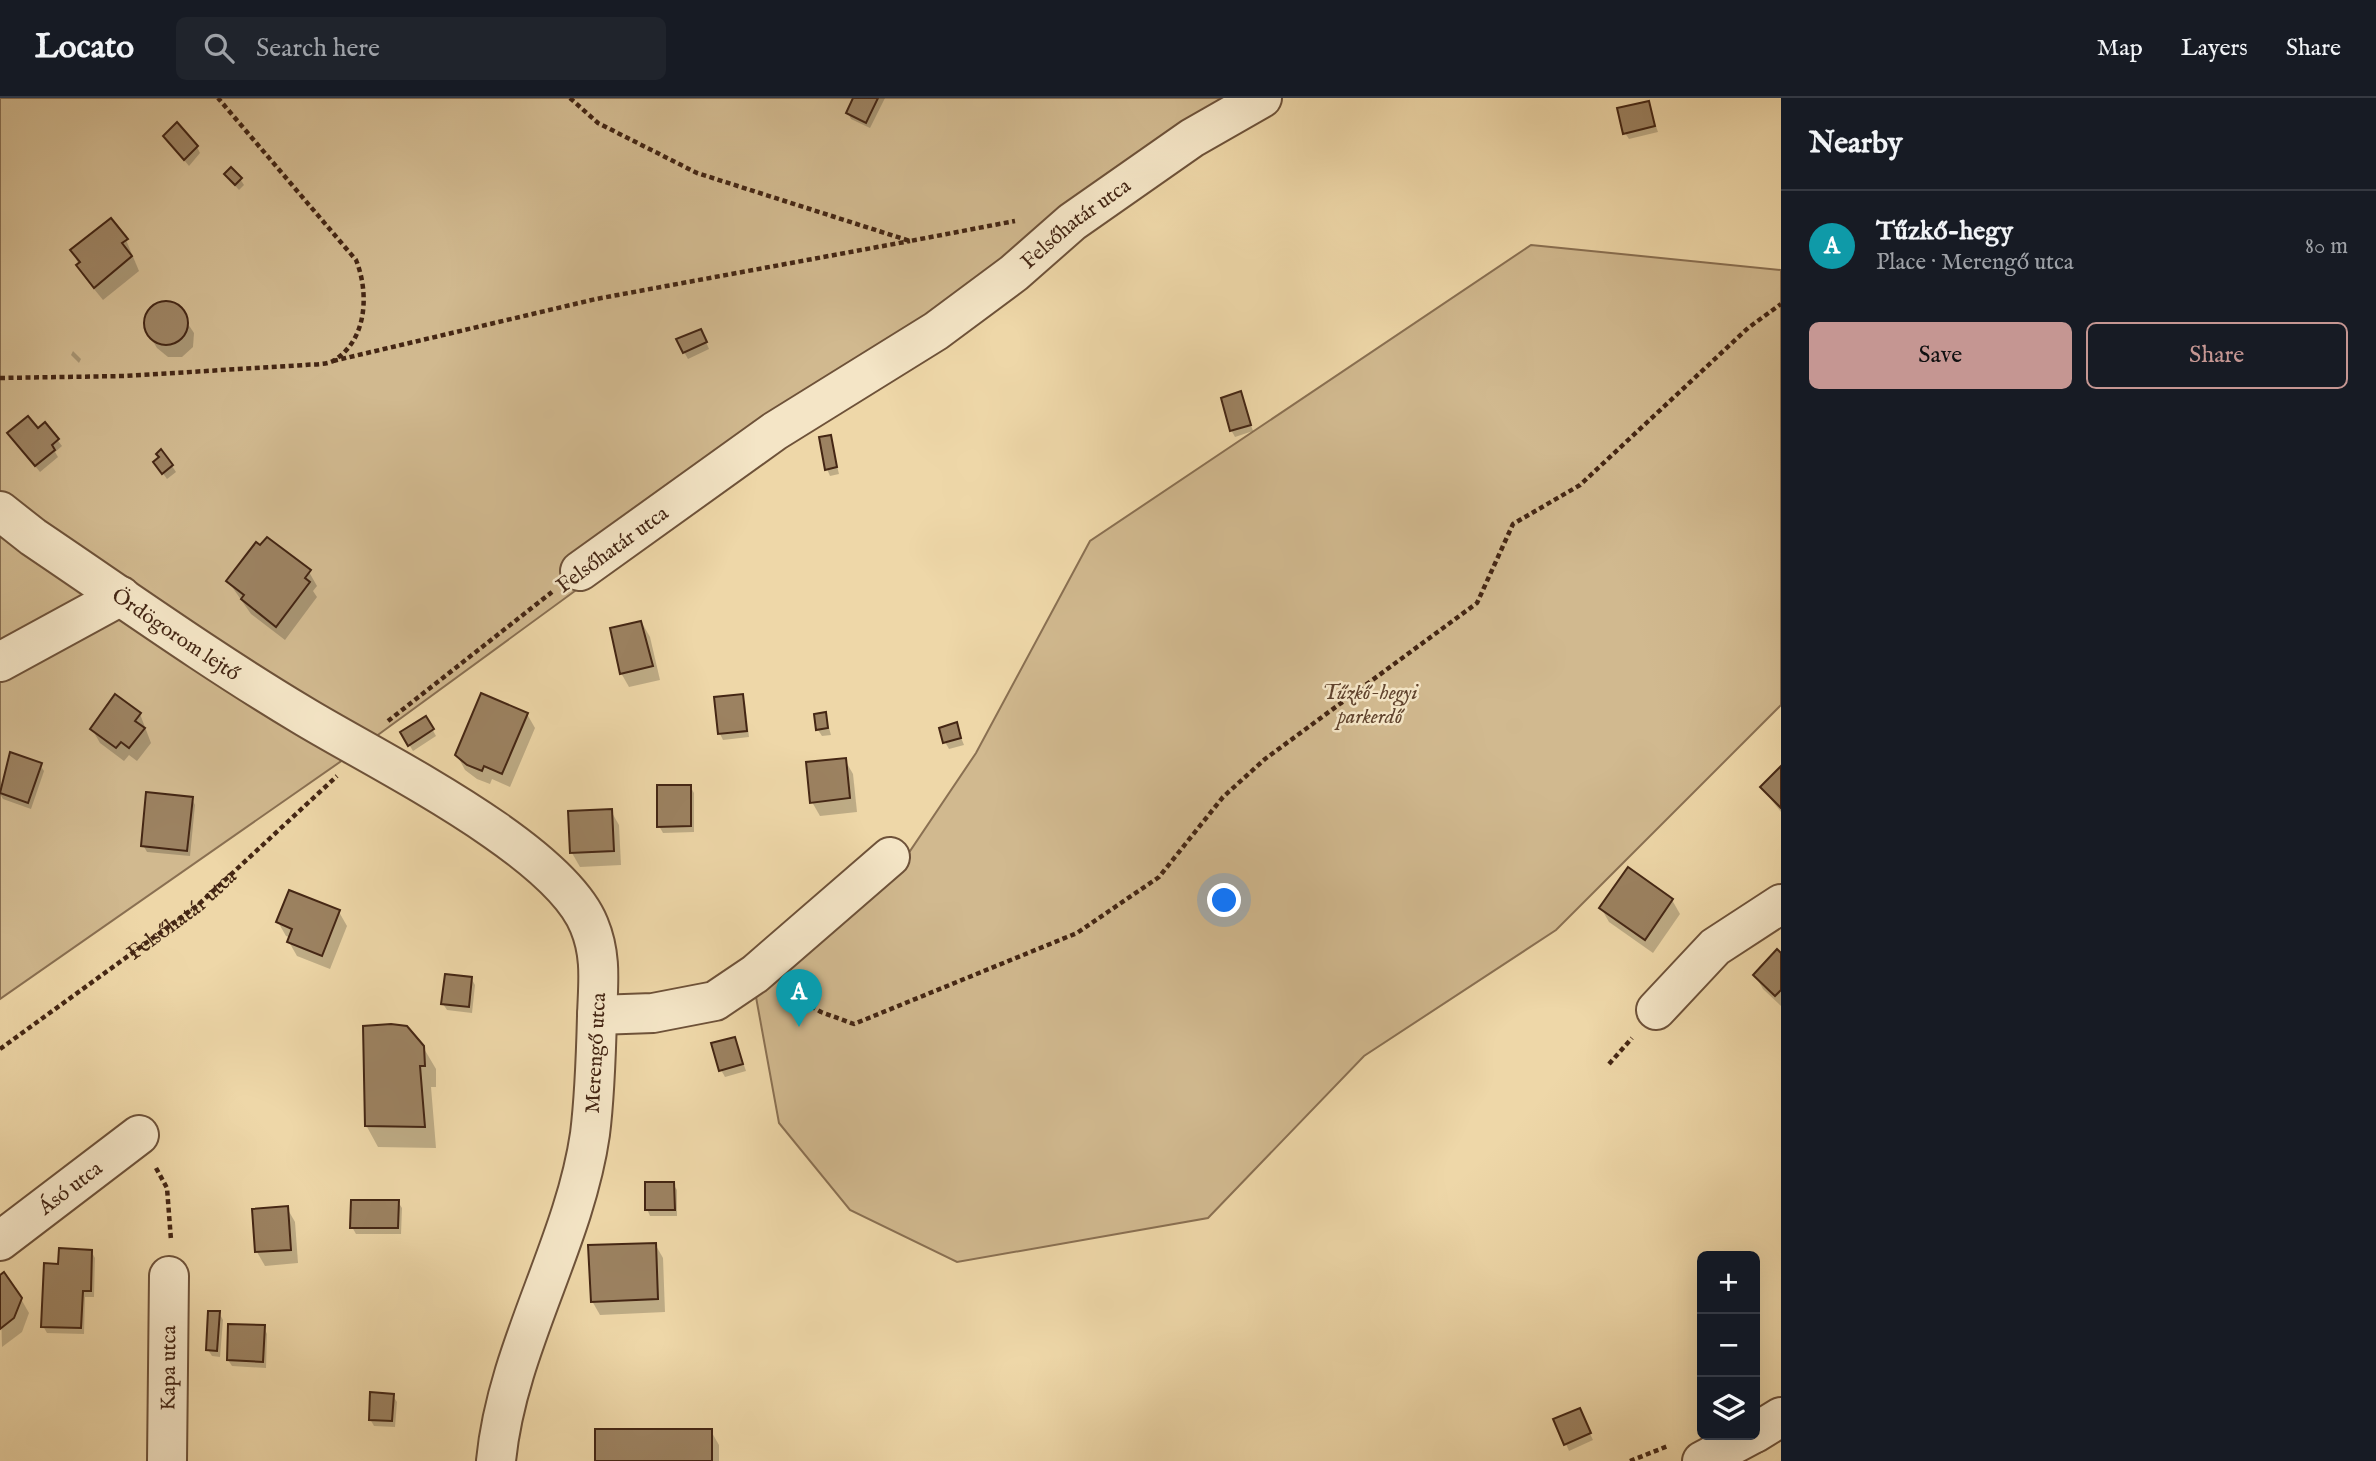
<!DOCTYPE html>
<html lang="en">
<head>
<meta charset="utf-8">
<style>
  body { margin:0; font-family:"IM FELL English",serif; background:#20242c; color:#f1f3f6 }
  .controls { position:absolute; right:21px; bottom:21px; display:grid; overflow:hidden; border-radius:10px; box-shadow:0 7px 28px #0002 }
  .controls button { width:63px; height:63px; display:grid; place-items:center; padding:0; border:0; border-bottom:2px solid #363941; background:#171b24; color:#f1f3f6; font:35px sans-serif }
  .you { position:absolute; left:1225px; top:803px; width:24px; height:24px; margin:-18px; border:5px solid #fff; border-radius:50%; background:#1a73e8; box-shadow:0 0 0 10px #1a73e833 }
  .badge { display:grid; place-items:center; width:46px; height:46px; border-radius:50%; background:#c59692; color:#fff; font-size:23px; font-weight:700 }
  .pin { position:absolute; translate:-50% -58px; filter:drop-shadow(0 2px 4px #0008) }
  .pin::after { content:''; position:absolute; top:37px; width:24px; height:21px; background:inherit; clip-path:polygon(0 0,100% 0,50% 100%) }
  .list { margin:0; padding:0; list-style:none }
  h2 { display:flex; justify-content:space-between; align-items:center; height:91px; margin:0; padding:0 28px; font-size:30px }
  h2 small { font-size:23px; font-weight:400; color:#9ea1a6 }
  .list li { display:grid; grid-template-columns:46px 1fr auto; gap:21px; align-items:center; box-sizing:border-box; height:112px; padding:0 28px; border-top:2px solid #363941 }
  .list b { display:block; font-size:26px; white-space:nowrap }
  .list p { margin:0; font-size:23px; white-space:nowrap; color:#9ea1a6 }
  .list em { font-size:23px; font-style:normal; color:#9ea1a6 }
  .actions { display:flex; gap:14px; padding:21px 28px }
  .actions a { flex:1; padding:16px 0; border:2px solid #c59692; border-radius:10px; text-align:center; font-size:24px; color:#c59692 }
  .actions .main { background:#c59692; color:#111 }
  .icon { flex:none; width:38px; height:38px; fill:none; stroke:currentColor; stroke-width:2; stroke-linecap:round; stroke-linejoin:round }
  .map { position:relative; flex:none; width:1781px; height:1363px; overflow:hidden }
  header { display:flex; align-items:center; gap:42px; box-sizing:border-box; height:98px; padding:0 35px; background:#171b24; border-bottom:2px solid #363941 }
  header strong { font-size:33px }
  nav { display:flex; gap:38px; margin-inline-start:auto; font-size:24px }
  .search { width:490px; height:63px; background:#20242c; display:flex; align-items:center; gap:18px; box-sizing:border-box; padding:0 24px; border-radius:10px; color:#9ea1a6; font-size:26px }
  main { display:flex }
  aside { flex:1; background:#171b24 }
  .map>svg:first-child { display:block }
  .green { fill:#d1b98f; stroke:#8a7052; stroke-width:2 }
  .shadow { fill:#0003 }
  .building { fill:#9c8261; stroke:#442614; stroke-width:2 }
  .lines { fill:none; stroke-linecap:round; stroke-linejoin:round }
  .minor-casing { stroke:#6e5239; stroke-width:42 }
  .path { stroke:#442614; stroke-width:4.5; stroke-dasharray:5 3.5; stroke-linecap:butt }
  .minor { stroke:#f4e5c6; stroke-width:38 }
  .labels { text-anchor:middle; stroke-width:5; stroke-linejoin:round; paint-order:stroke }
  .street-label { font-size:21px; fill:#442614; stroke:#f4e5c6 }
  .park-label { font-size:21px; font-style:italic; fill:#60432d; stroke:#f4e5c6 }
</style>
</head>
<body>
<header>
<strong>Locato</strong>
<div class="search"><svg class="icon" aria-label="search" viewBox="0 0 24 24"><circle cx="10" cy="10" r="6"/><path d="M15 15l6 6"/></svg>Search here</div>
<nav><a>Map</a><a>Layers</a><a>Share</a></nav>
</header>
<main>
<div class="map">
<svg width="1781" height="1363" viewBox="0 0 1781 1363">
  <rect width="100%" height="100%" fill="#eed7a8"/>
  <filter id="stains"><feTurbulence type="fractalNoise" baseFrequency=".00286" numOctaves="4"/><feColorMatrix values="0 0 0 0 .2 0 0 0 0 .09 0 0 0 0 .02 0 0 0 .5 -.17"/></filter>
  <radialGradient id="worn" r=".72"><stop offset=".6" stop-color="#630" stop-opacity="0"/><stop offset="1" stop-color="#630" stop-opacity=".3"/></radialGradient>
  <!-- green -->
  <g class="green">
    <path d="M 0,0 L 1268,0 L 668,425 L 360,650 L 0,901 Z"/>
    <path d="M 1531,147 L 1781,172 L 1781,607 L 1556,832 L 1364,958 L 1208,1120 L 957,1164 L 850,1112 L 779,1025 L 756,899 L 910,753 L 976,655 L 1090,443 Z"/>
  </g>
  <!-- shadow -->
  <g class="shadow">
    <path d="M 855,0 L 885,0 L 870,30 L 851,21 L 848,15 Z"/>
    <path d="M 1648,5 L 1658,34 L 1629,41 L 1625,35 Z"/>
    <path d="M 165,39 L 197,49 L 200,55 L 189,68 Z"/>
    <path d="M 226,77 L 240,81 L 244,87 L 239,92 Z"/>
    <path d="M 126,142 L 139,173 L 103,202 L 86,181 L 72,153 Z"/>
    <path d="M 162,206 L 176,208 L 194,235 L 193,249 L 182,259 L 168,259 L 157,250 L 148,235 L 146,228 L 150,214 Z"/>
    <path d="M 704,239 L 709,251 L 688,261 L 684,254 Z"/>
    <path d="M 73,253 L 81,261 L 79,265 L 71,257 Z"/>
    <path d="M 1240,296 L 1253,333 L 1235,339 L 1231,332 Z"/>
    <path d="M 45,326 L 62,348 L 55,354 L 58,359 L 40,374 L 13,341 Z"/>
    <path d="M 830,339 L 839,376 L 830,378 L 827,371 Z"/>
    <path d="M 172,368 L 176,374 L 167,381 L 159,370 Z"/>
    <path d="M 309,474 L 317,488 L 313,493 L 317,499 L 285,542 L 251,516 L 228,483 Z"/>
    <path d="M 642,525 L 650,539 L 660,582 L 629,589 L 621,575 L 612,532 Z"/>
    <path d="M 742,598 L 745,604 L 749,639 L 723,642 L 720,636 Z"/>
    <path d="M 140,616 L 151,645 L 137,663 L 129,657 L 124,663 L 100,645 L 92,631 Z"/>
    <path d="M 527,616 L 535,630 L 510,689 L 492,681 L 490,686 L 477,681 L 465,672 L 457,657 Z"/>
    <path d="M 825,616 L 831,637 L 822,638 L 818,632 Z"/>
    <path d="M 426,620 L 436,638 L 413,653 L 402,635 Z"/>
    <path d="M 956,627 L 964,647 L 949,651 L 945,644 Z"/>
    <path d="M 11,657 L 40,667 L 44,673 L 31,711 L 3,701 L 0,696 Z"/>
    <path d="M 845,662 L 853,676 L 857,714 L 820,718 L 812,704 Z"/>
    <path d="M 1781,671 L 1781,714 L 1762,690 Z"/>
    <path d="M 690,688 L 694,695 L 694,734 L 663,735 L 659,728 Z"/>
    <path d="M 192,701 L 195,707 L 190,758 L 147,754 L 143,747 Z"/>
    <path d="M 611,713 L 619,727 L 621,767 L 580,769 L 572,755 Z"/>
    <path d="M 1672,802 L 1680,816 L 1653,855 L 1609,824 L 1601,810 Z"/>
    <path d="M 339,814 L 347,828 L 330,871 L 297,858 L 289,844 L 291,840 L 286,838 L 278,824 Z"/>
    <path d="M 1777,854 L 1781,857 L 1781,908 L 1763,891 L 1755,877 Z"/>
    <path d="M 471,880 L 475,887 L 472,915 L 447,912 L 443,906 Z"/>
    <path d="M 735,941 L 746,973 L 725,979 L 721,972 Z"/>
    <path d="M 423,949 L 436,971 L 436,989 L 431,989 L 436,1050 L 378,1049 L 366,1027 Z"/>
    <path d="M 673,1086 L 677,1092 L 677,1118 L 650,1118 L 647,1111 Z"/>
    <path d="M 398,1104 L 402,1110 L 401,1136 L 356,1136 L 352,1129 Z"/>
    <path d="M 287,1110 L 295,1124 L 298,1165 L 265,1168 L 257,1154 L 254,1113 Z"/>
    <path d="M 655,1146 L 663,1160 L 665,1214 L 600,1217 L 592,1203 Z"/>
    <path d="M 91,1153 L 95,1160 L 94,1199 L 85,1199 L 84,1236 L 47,1235 L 43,1228 Z"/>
    <path d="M 0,1179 L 21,1201 L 29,1215 L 22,1234 L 2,1249 Z"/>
    <path d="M 219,1215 L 223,1222 L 220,1259 L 212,1258 L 208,1252 Z"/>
    <path d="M 264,1229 L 267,1236 L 266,1270 L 232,1268 L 228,1262 Z"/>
    <path d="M 393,1298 L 397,1304 L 395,1329 L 374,1328 L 370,1321 Z"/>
    <path d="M 1582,1319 L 1593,1342 L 1569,1353 L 1566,1346 Z"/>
    <path d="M 711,1333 L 719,1347 L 719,1363 L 597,1363 Z"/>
  </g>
  <!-- building -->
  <g class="building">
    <path d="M 853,0 L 878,0 L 866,25 L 846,15 Z"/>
    <path d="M 1649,3 L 1655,28 L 1623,36 L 1617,10 Z"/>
    <path d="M 177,24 L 198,48 L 184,62 L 163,38 Z"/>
    <path d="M 231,69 L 242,80 L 235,87 L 224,76 Z"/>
    <path d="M 111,120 L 128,141 L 122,145 L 132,158 L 94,190 L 76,167 L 80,164 L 70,152 Z"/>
    <circle cx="166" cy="225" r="22"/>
    <path d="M 701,231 L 707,244 L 683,255 L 676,241 Z"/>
    <path d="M 1241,293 L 1251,327 L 1230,333 L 1221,300 Z"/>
    <path d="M 28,318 L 38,330 L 45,324 L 59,341 L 52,347 L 55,352 L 35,368 L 7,335 Z"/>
    <path d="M 831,337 L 837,369 L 825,372 L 819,339 Z"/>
    <path d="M 161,351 L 173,367 L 162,376 L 153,364 L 159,359 L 156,356 Z"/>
    <path d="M 267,439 L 311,472 L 305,480 L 310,484 L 276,529 L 241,501 L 244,497 L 226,483 L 256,444 L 260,447 Z"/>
    <path d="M 641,523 L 653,568 L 620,576 L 610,530 Z"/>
    <path d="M 481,595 L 528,615 L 502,676 L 484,668 L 482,673 L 467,667 L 455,657 Z"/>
    <path d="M 115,596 L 141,615 L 135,623 L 145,630 L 129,650 L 121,644 L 116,650 L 90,631 Z"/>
    <path d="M 743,596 L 747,633 L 718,636 L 714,599 Z"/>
    <path d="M 826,614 L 828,630 L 816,632 L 814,616 Z"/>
    <path d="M 426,618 L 434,631 L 408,648 L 400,634 Z"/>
    <path d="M 957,624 L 961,640 L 943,645 L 939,630 Z"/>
    <path d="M 10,654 L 42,665 L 28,705 L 0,695 Z"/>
    <path d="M 846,660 L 850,700 L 810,705 L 806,664 Z"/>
    <path d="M 1781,668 L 1781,710 L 1760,689 Z"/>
    <path d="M 657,687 L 691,687 L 691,728 L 657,729 Z"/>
    <path d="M 146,694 L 193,699 L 187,753 L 141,748 Z"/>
    <path d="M 612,711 L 614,753 L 570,755 L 568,713 Z"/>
    <path d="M 1628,769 L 1673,801 L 1645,842 L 1599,810 Z"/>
    <path d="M 289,792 L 340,812 L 322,858 L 287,844 L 292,831 L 276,824 Z"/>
    <path d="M 1777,851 L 1781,855 L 1781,892 L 1775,898 L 1753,877 Z"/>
    <path d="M 445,876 L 472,879 L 469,909 L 441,906 Z"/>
    <path d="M 391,926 L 407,928 L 424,948 L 425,968 L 420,968 L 425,1029 L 365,1028 L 363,928 Z"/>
    <path d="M 735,939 L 743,966 L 719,973 L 711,945 Z"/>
    <path d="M 645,1084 L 674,1084 L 675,1112 L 645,1112 Z"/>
    <path d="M 351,1102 L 399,1102 L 398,1130 L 350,1130 Z"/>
    <path d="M 288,1108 L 291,1152 L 255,1154 L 252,1111 Z"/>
    <path d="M 656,1145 L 658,1201 L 591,1204 L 588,1147 Z"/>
    <path d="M 59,1150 L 92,1152 L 91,1193 L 83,1193 L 81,1230 L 41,1229 L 44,1165 L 58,1166 Z"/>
    <path d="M 4,1174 L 22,1200 L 14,1220 L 0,1231 L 0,1177 Z"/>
    <path d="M 208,1213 L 220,1213 L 217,1253 L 206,1252 Z"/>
    <path d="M 228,1226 L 265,1227 L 263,1264 L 227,1262 Z"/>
    <path d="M 370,1294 L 394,1296 L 392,1323 L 369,1322 Z"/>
    <path d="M 1580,1310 L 1591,1335 L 1564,1347 L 1553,1321 Z"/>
    <rect x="595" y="1331" width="117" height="32"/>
  </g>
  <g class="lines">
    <!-- minor casing -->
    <g class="minor-casing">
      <g id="minor">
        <path id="s2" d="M 0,413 L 33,439 C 122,499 210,562 302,617 C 374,661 558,750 589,827 C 602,858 598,886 597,918 C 596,958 595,996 590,1036 C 574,1147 507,1249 496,1363"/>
        <path id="s3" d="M 580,473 L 775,333 L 936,233 L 1014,175 L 1072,124 L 1192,40 L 1262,0"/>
        <path d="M 0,564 L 121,498"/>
        <path d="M 1656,912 L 1715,849 L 1781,806"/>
        <path d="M 597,917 L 653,915 L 715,903 L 755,876 L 890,759"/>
        <path id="s4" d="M 0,1143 L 139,1037"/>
        <path d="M 1755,1335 L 1781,1319"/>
        <path id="s5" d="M 167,1363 L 169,1178"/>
        <path d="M 1702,1363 L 1751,1337"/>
      </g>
    </g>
    <!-- path -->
    <g class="path">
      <path d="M 570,0 L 598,25 L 697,75 L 910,143 L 1015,123"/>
      <path d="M 333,263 L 596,201 L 910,143"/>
      <path d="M 0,280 L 124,278 L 305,267 C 313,266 326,267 333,263 C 368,242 369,194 356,162 L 218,0"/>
      <path d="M 388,623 L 552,494"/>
      <path d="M 789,895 L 821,914 L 854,926 L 1077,835 L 1159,779 L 1223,699 L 1265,661 L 1477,505 L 1513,426 L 1580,387 L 1748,230 L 1781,206"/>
      <path id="s1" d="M 0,951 L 197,808 L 337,678"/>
      <path d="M 1609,966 L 1632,940"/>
      <path d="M 156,1070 L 167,1090 L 171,1142"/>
      <path d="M 1630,1363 L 1668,1348"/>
    </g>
    <!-- minor -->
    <use href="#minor" class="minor"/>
  </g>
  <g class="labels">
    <!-- street labels -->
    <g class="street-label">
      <text dy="7" stroke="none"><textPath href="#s3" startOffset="606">Felsőhatár utca</textPath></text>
      <text transform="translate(612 451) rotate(-36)" y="7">Felsőhatár utca</text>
      <text dy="7" stroke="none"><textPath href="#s2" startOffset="215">Ördögorom lejtő</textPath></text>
      <text dy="7" stroke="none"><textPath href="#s1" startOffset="226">Felsőhatár utca</textPath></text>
      <text transform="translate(595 955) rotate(-87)" y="7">Merengő utca</text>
      <text dy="7" stroke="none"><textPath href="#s4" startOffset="88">Ásó utca</textPath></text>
      <text dy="7" stroke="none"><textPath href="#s5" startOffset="93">Kapa utca</textPath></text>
    </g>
    <!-- park labels -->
    <g class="park-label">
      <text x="1370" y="601">Tűzkő-hegyi<tspan x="1370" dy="24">parkerdő</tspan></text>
    </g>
  </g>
  <rect width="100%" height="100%" filter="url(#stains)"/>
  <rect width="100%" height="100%" fill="url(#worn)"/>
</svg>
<div class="controls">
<button>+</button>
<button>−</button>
<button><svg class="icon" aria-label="layers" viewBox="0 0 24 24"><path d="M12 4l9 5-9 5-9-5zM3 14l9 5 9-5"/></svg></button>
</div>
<div class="you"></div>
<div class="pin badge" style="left:799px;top:929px;background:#0f9aa8">A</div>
</div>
<aside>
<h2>Nearby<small></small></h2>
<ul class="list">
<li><span class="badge" style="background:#0f9aa8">A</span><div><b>Tűzkő-hegy</b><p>Place · Merengő utca</p></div><em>80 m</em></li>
</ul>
<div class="actions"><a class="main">Save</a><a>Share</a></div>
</aside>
</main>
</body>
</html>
